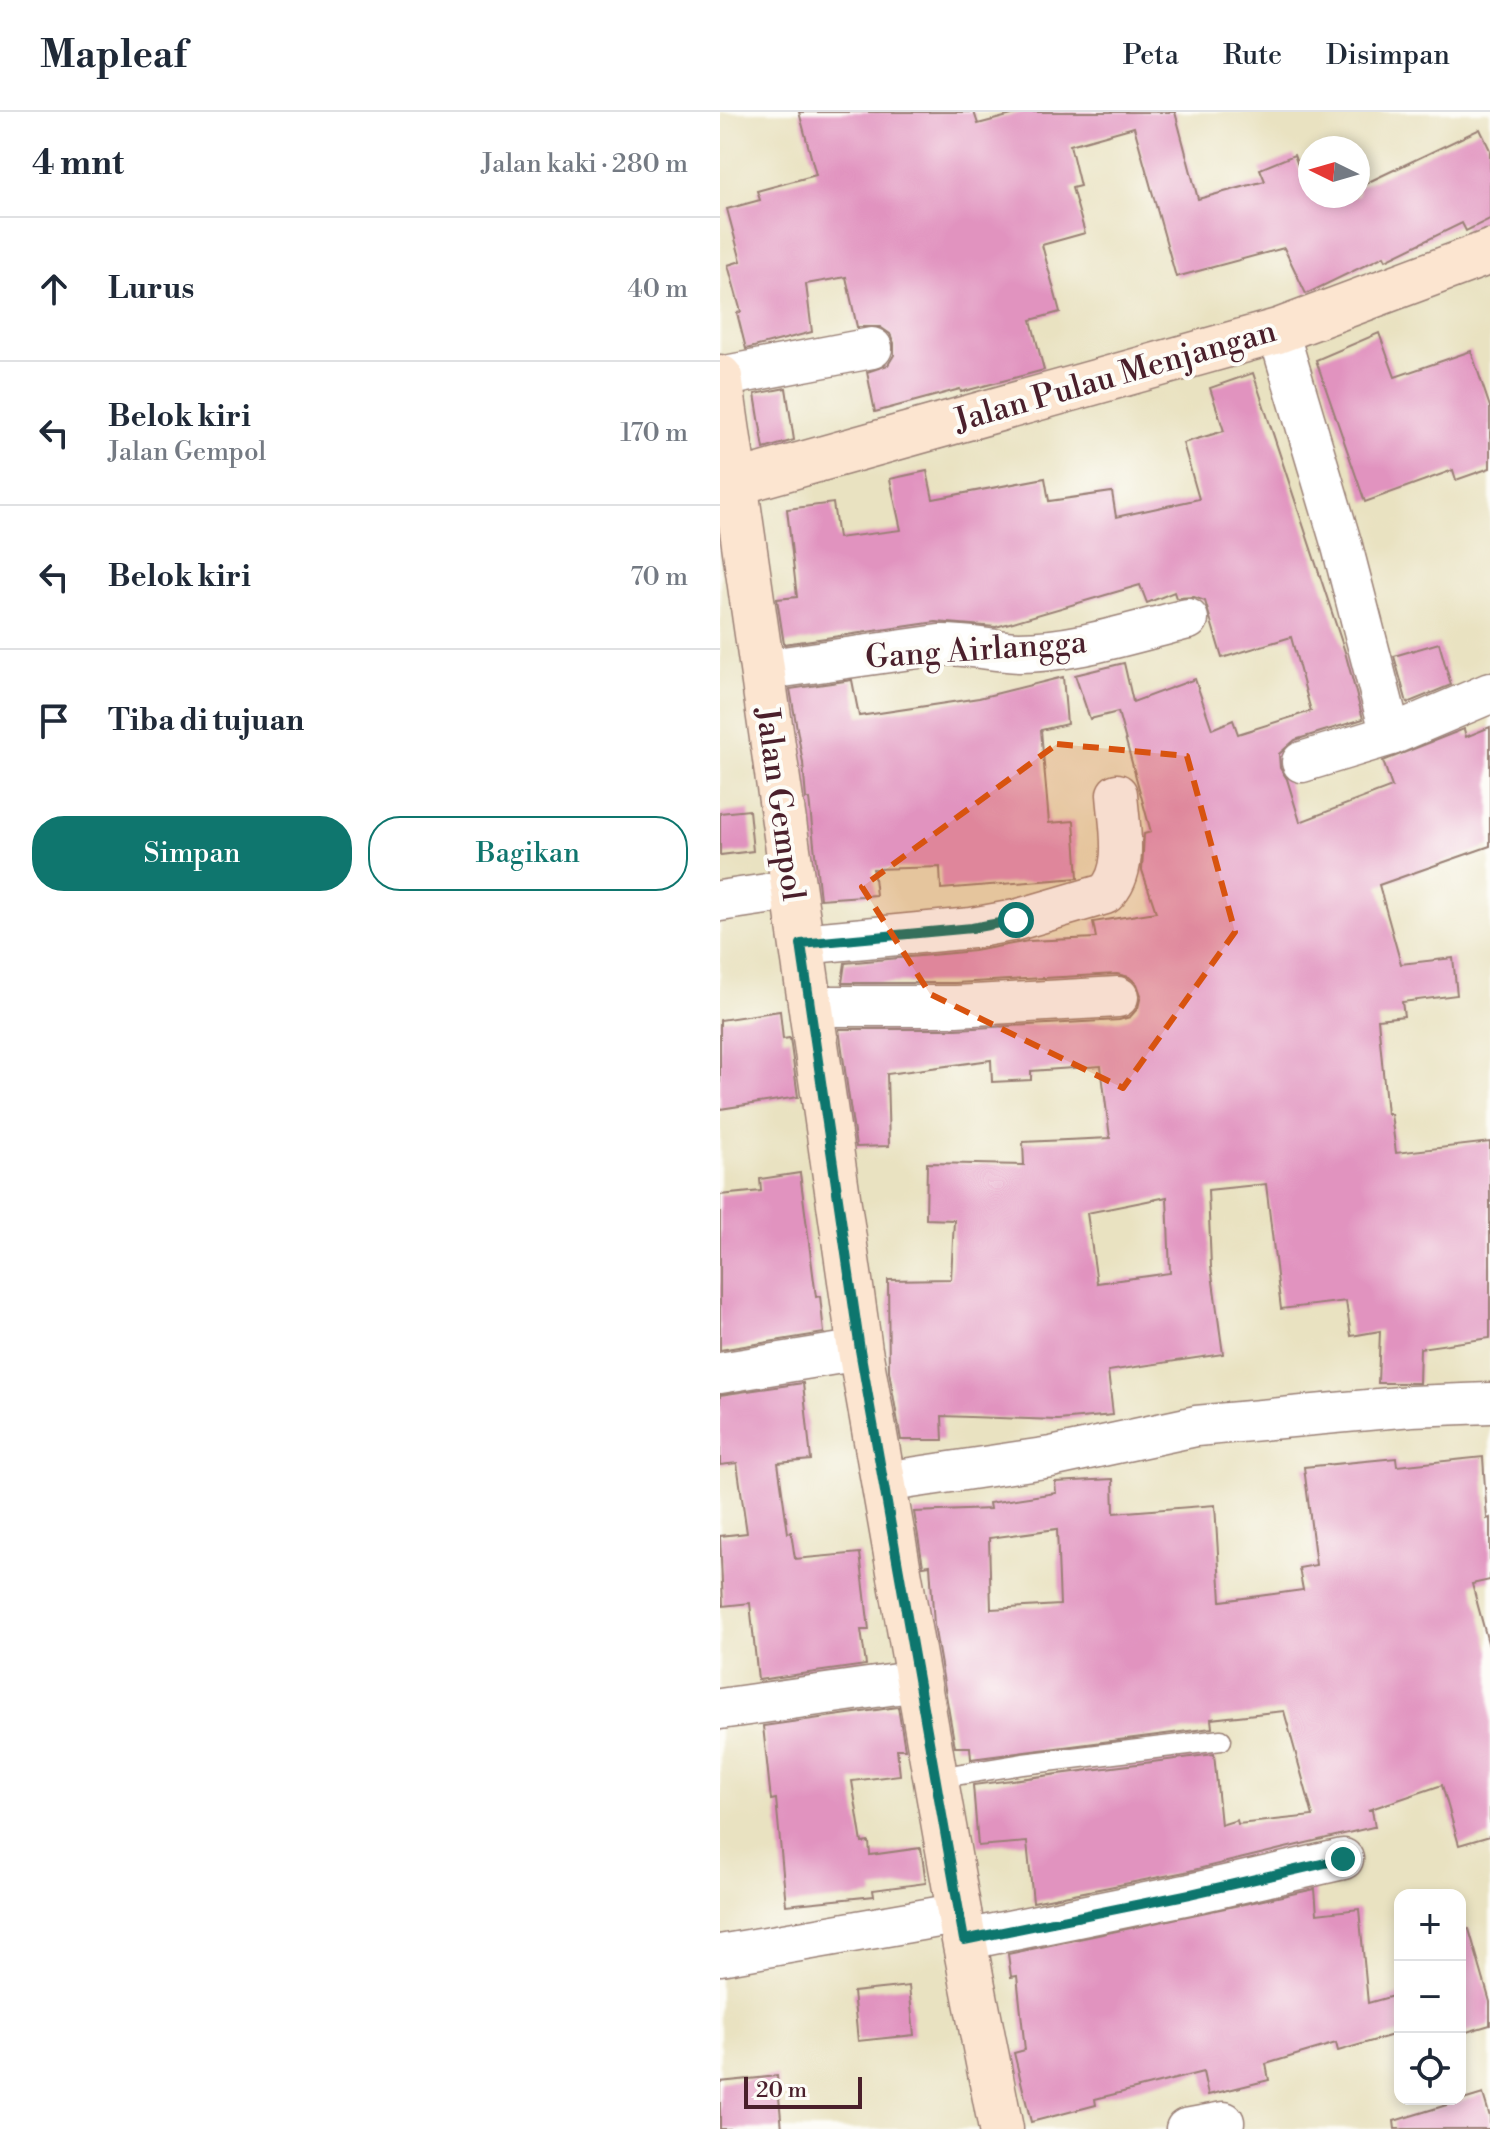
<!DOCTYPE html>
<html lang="id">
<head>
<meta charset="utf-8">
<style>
  body { margin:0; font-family:"Libre Bodoni",serif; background:#f2f2f3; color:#1f2937 }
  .controls { position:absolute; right:24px; bottom:24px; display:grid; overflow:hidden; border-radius:16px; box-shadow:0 4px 12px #0003 }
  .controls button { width:72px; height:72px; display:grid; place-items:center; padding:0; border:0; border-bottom:2px solid #e0e1e3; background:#fff; color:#1f2937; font:40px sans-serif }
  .compass { position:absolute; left:578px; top:24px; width:72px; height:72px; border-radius:50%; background:#fff; box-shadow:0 4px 12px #0003; rotate:275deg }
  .scale { position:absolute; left:24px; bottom:20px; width:118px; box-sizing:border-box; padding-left:8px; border:4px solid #4a1f2b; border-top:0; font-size:22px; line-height:28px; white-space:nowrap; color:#4a1f2b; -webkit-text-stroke:6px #fdfcf7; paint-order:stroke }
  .stop { position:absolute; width:24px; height:24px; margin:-18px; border:6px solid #0f766e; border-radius:50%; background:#fff }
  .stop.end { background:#0f766e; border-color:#fff; box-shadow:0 2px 8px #0008 }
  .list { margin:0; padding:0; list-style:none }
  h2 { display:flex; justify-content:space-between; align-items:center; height:104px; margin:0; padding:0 32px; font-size:34px }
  h2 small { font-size:26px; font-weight:400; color:#747a83 }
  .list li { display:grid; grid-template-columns:52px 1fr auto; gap:24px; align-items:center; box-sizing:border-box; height:144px; padding:0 32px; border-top:2px solid #e0e1e3 }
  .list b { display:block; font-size:30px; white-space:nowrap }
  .list p { margin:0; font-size:26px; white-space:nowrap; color:#747a83 }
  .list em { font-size:26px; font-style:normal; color:#747a83 }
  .actions { display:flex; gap:16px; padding:24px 32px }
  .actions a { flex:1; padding:18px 0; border:2px solid #0f766e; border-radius:32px; text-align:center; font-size:28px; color:#0f766e }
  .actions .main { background:#0f766e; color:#fff }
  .icon { flex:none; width:44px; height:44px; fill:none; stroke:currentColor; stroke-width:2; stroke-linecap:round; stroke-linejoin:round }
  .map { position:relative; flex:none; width:770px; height:2017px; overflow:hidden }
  header { display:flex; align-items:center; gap:48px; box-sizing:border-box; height:112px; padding:0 40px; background:#fff; border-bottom:2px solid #e0e1e3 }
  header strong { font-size:38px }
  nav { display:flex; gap:44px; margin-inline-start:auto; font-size:28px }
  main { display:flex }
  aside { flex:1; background:#fff }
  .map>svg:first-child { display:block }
  .building { fill:#e193bf; fill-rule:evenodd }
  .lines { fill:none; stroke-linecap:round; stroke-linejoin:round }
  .lane-casing { stroke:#9a8076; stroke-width:23 }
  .street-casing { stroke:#9a8076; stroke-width:43 }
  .secondary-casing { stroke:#9a8076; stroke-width:47 }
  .lane { stroke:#fff; stroke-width:20 }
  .street { stroke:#fff; stroke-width:40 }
  .secondary { stroke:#fce5d0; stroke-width:44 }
  .route { stroke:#0f766e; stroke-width:10 }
  .marked { fill:#d8530f; fill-opacity:0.2; stroke:#d8530f; stroke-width:6; stroke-dasharray:16 10; stroke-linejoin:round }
  .labels { text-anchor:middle; stroke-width:8; stroke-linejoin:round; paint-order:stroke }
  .street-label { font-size:32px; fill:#4a1f2b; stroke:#fdfcf7 }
</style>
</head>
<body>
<header>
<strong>Mapleaf</strong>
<nav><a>Peta</a><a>Rute</a><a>Disimpan</a></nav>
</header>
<main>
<aside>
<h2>4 mnt<small>Jalan kaki · 280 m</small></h2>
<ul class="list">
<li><svg class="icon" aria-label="ahead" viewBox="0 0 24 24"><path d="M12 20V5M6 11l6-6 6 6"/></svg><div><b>Lurus</b></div><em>40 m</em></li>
<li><svg class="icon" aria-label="left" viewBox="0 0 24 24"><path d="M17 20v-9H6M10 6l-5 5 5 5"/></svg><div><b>Belok kiri</b><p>Jalan Gempol</p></div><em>170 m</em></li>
<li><svg class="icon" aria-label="left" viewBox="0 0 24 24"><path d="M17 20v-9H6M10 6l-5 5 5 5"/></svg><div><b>Belok kiri</b></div><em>70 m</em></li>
<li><svg class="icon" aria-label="arrive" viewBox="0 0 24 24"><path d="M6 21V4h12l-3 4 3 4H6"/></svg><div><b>Tiba di tujuan</b></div></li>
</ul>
<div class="actions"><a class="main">Simpan</a><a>Bagikan</a></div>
</aside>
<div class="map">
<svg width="770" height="2017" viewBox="0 0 770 2017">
  <rect width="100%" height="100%" fill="#fdfcf7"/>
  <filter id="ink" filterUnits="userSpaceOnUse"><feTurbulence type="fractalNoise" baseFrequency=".0125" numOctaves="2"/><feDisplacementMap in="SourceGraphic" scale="16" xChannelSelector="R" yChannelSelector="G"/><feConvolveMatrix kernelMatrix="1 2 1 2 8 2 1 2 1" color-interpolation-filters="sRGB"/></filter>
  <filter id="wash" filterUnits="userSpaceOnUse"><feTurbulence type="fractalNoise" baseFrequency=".006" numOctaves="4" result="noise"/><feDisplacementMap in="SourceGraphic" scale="32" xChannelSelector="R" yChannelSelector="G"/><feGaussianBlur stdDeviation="1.8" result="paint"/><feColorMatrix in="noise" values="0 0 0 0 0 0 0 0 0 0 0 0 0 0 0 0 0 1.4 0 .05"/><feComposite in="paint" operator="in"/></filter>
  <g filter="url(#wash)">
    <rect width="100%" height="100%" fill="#e9e2c1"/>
    <g id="blocks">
      <!-- building -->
      <g class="building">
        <path d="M 79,0 L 254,0 L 258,12 L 303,0 L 455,0 L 478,87 L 545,69 L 540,57 L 574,43 L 590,84 L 638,84 L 638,75 L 760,17 L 770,38 L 770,107 L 746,119 L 742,111 L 666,148 L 664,144 L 586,182 L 564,136 L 456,165 L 414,15 L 350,33 L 360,74 L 352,76 L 365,121 L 322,133 L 340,200 L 311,208 L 324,258 L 241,280 L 240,277 L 155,300 L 147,260 L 168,253 L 174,243 L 174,231 L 170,222 L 160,215 L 137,215 L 126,165 L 86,172 L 92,220 L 26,237 L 17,201 L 21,200 L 8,153 L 21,149 L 7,97 L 40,88 L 37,79 L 96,63 Z"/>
        <path d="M 659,221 L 675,265 L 751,239 L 770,295 L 770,356 L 736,368 L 733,358 L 645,390 L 596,248 Z"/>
        <path d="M 533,261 L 625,540 L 643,607 L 575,628 L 559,642 L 560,656 L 567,667 L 580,710 L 672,675 L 663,649 L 744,617 L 746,625 L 770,615 L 770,734 L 659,773 L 681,852 L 733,846 L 737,883 L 682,890 L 684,904 L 658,907 L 667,1002 L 671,1002 L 676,1041 L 770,1030 L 770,1226 L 700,1236 L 699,1271 L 658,1271 L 660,1219 L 631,1224 L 626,1189 L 561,1197 L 546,1072 L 488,1078 L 491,1155 L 503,1242 L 388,1259 L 393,1303 L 338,1308 L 222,1304 L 223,1328 L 181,1328 L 169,1259 L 168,1168 L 231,1167 L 234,1108 L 206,1107 L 207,1051 L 304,1053 L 303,1030 L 390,1026 L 381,954 L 311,959 L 311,968 L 272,970 L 271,948 L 167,962 L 169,1034 L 136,1035 L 119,917 L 236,917 L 399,908 L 410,905 L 418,896 L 421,883 L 417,872 L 409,865 L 397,862 L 235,871 L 122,871 L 125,851 L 254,839 L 308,829 L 376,826 L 373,810 L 436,800 L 422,758 L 424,722 L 431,720 L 398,600 L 370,607 L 355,563 L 404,551 L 413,590 L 475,567 L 492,617 L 513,608 L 518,622 L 591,599 L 571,525 L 502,546 L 485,489 L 474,485 L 456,486 L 454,480 L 427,491 L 420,473 L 276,515 L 216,510 L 64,532 L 57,487 L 77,485 L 67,397 L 113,391 L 118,426 L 181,418 L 170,367 L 207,359 L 213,387 L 325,366 L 329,389 L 392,380 L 396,405 L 479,387 L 463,331 L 504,319 L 490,276 ZM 447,1085 L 450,1161 L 377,1171 L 367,1101 Z"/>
        <path d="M 66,276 L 74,328 L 44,337 L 35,282 Z"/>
        <path d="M 719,531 L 731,573 L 687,591 L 674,544 Z"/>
        <path d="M 343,565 L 347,612 L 321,618 L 329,711 L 354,709 L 358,766 L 221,777 L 220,755 L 153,757 L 156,783 L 100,787 L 89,687 L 86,687 L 83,651 L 70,577 L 132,568 L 139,604 L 259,586 Z"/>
        <path d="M 29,698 L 33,739 L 0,743 L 0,701 Z"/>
        <path d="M 60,899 L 63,927 L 70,926 L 78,985 L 0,997 L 0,908 Z"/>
        <path d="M 80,1061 L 96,1185 L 100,1184 L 104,1221 L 0,1238 L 0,1083 L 41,1079 L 40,1067 Z"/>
        <path d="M 83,1271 L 91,1348 L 58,1351 L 68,1421 L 71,1420 L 75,1447 L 140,1441 L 149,1518 L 141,1518 L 146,1553 L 38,1568 L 30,1491 L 3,1494 L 0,1424 L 27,1421 L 17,1351 L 0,1353 L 0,1283 Z"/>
        <path d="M 763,1345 L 767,1407 L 770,1406 L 770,1468 L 752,1472 L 770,1538 L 770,1724 L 739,1733 L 722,1673 L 648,1698 L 652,1698 L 655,1715 L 653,1715 L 465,1760 L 313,1790 L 307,1730 L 258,1734 L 253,1673 L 494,1642 L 501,1713 L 517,1708 L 518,1712 L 593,1704 L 564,1599 L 491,1607 L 492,1616 L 251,1647 L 250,1635 L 235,1635 L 214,1513 L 210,1453 L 203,1454 L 194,1400 L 270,1397 L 269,1391 L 336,1381 L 335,1370 L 393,1367 L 394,1401 L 495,1393 L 501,1489 L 583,1478 L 579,1456 L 596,1453 L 584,1355 L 676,1346 L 677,1354 ZM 337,1417 L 340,1493 L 271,1497 L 269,1426 Z"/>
        <path d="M 178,1595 L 185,1637 L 177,1637 L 180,1663 L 132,1669 L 142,1731 L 149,1730 L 150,1743 L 201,1736 L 206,1771 L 153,1778 L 154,1784 L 66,1793 L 56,1687 L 51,1688 L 43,1614 Z"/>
        <path d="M 595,1777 L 597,1802 L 639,1797 L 648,1891 L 680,1882 L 680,1921 L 618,1939 L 616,1931 L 546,1952 L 549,1968 L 488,1983 L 483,1960 L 375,1987 L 376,1993 L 311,2010 L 294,1941 L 305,1938 L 297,1864 L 291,1865 L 288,1842 Z"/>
        <path d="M 749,1817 L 770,1890 L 770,1913 L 740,1922 L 740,1818 Z"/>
        <path d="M 189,1874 L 194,1923 L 138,1929 L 133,1880 Z"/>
        <path d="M 57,1964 L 62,2017 L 0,2017 L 0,1970 Z"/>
        <path d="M 763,1982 L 770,2005 L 770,2017 L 675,2017 L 674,2009 Z"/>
      </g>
    </g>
  </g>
  <g filter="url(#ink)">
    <use href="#blocks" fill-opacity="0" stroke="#9a8076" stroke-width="2"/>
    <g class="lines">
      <!-- lane casing -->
      <g class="lane-casing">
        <path id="lane" d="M 217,1666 L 303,1652 L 501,1628"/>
      </g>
      <!-- street casing -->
      <g class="street-casing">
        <g id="street">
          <path d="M 558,219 L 622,434 L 671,623"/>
          <path d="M 0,265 L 152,236"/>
          <path d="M 42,558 L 219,533 C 246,532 272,539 299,540 C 356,540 413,520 468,507"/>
          <path d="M 582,650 L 671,623 L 770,581"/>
          <path d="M 0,789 L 74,778"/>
          <path d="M 81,832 L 252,816 L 296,808 L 385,782 C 410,759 399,713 397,682"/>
          <path d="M 90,894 L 236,894 L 398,885"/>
          <path d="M 0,1261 L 140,1238"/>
          <path d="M 164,1370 L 331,1345 L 476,1314 L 691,1294 L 770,1291"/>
          <path d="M 0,1597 L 198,1569"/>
          <path d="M 244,1828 L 470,1782 L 623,1747"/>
          <path d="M 0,1843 L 241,1801"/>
          <path d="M 466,2017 L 504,2010"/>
        </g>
      </g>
      <!-- secondary casing -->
      <g class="secondary-casing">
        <g id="secondary">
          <path d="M 0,265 L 140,1238 L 244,1828 L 281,2017"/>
          <path d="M 15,371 L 558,219 L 770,140"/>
        </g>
      </g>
      <!-- lane -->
      <use href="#lane" class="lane"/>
      <!-- street -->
      <use href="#street" class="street"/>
      <!-- secondary -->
      <use href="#secondary" class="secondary"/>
    </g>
  </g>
  <g class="lines" filter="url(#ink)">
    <!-- route -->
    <path class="route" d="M 296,808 L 252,816 L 81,832 L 140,1238 L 244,1828 L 470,1782 L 623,1747"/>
  </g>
  <!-- marked area -->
  <path class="marked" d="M 337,632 L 467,644 L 515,820 L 403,976 L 210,882 L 142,775 Z"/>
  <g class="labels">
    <!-- street labels -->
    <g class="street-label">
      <text transform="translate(395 263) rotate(-16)" y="11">Jalan Pulau Menjangan</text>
      <text transform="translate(256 537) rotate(-4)" y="11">Gang Airlangga</text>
      <text transform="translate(61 692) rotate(82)" y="11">Jalan Gempol</text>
    </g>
  </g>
</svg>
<div class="controls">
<button>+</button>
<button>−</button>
<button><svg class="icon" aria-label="locate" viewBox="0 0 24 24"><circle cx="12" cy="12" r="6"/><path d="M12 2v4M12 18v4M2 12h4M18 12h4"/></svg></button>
</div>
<svg class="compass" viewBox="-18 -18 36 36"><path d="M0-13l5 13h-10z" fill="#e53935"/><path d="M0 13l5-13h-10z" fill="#747a83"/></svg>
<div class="scale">20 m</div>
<div class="stop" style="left:296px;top:808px"></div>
<div class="stop end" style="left:623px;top:1747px"></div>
</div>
</main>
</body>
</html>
